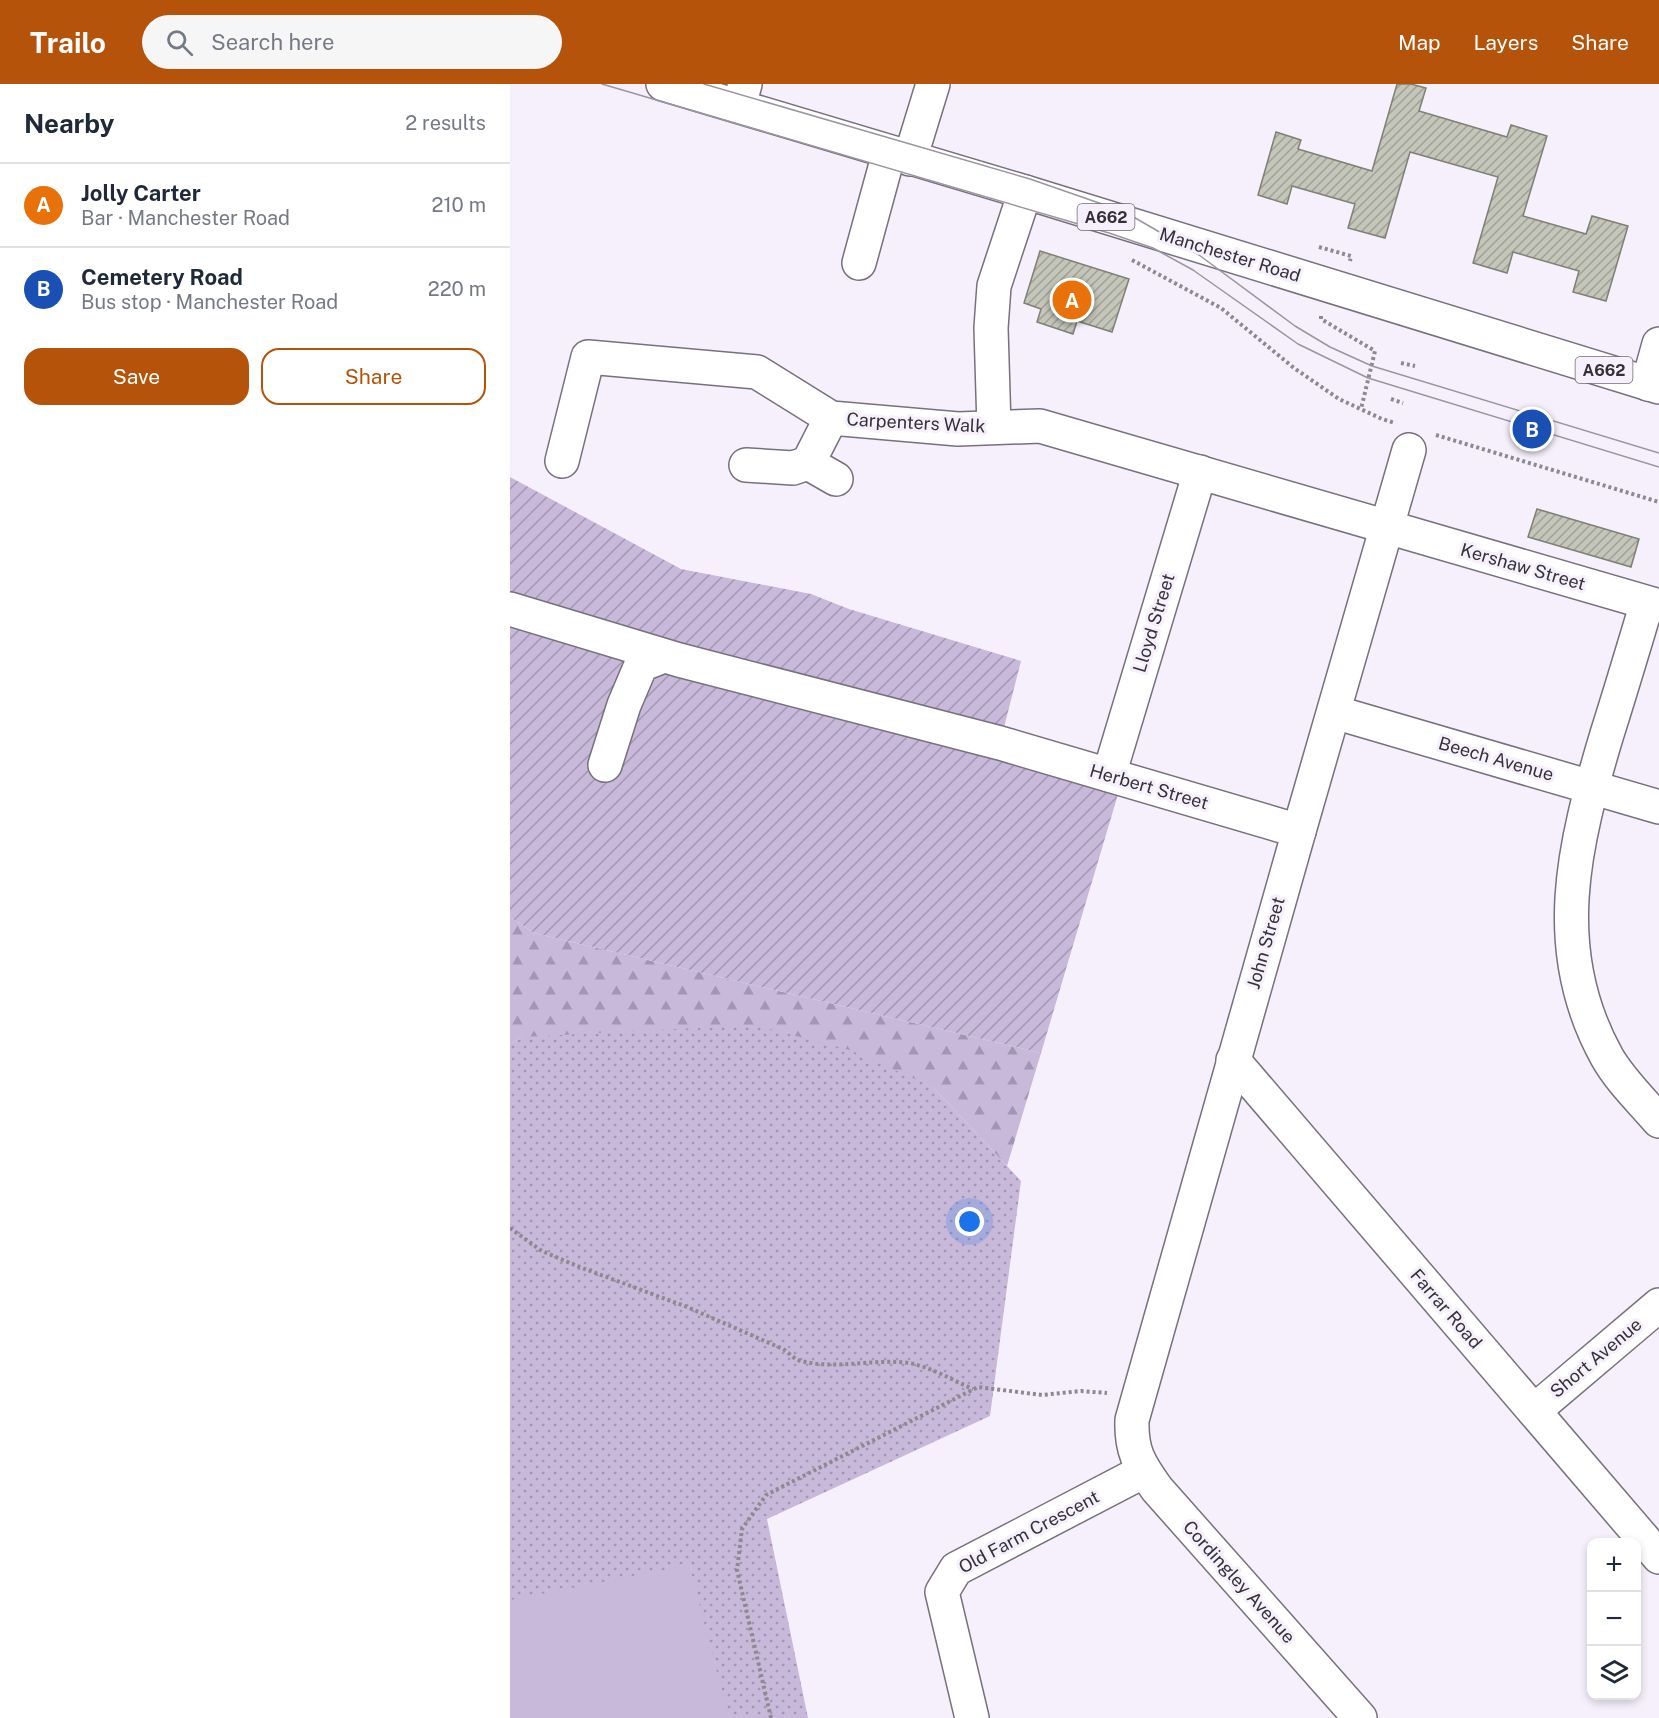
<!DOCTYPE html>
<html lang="en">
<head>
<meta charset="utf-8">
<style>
  body { margin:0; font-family:"Public Sans",sans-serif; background:#f6f6f7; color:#1f2937 }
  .controls { position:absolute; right:18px; bottom:18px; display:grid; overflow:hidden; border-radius:12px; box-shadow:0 3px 9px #0003 }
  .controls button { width:54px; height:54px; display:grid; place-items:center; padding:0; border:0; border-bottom:2px solid #e0e1e3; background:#fff; color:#1f2937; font:30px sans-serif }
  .you { position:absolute; left:460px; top:1138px; width:21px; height:21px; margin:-15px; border:4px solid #fff; border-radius:50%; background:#1a73e8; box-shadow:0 0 0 9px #1a73e833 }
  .badge { display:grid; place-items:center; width:39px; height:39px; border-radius:50%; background:#b45309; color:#fff; font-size:20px; font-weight:700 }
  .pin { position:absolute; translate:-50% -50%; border:3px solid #fff; box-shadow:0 2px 6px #0006 }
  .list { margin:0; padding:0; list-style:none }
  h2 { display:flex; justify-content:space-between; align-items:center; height:78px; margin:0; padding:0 24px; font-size:26px }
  h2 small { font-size:20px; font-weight:400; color:#747a83 }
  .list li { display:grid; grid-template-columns:39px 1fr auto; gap:18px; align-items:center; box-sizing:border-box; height:84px; padding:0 24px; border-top:2px solid #e0e1e3 }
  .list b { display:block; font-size:22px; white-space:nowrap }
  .list p { margin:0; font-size:20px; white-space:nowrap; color:#747a83 }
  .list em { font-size:20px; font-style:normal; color:#747a83 }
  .actions { display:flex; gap:12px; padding:18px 24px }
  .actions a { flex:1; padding:14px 0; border:2px solid #b45309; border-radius:18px; text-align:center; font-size:21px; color:#b45309 }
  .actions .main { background:#b45309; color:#fff }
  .icon { flex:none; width:33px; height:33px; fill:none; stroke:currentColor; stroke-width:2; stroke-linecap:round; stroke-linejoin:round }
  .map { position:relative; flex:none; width:1149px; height:1634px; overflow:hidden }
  header { display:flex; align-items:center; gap:36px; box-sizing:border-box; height:84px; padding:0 30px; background:#b45309; color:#fff }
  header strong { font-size:28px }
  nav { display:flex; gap:33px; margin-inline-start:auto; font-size:21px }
  .search { width:420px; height:54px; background:#f6f6f7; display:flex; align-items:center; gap:15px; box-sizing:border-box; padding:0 21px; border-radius:33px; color:#747a83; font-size:22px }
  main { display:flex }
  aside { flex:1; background:#fff }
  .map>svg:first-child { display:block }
  .forest { fill:url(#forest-firs) }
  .park { fill:url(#park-dots) }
  .garden { fill:url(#garden-furrows) }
  .pitch { fill:#c8b8da }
  .building { fill:url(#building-hatch); stroke:#7d8074; stroke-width:1.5 }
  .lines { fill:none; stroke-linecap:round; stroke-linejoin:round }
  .minor-casing { stroke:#76717c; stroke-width:36 }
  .major-casing { stroke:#76717c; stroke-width:36 }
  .path { stroke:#8c8991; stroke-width:4; stroke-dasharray:3 3; stroke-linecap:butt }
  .minor { stroke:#fff; stroke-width:33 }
  .major { stroke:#fff; stroke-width:33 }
  .tram { stroke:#9a969f; stroke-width:1.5 }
  .labels { text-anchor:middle; stroke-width:6; stroke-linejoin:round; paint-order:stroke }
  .shield { fill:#f5f0fc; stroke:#6e6b72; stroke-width:1.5 }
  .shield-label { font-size:16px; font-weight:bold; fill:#343237 }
  .street-label { font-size:18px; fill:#343237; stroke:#f5f0fc }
</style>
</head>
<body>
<header>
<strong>Trailo</strong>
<div class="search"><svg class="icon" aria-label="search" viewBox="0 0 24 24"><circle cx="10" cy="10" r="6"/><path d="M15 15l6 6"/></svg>Search here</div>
<nav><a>Map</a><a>Layers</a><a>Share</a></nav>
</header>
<main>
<aside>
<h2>Nearby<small>2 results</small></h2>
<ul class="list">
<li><span class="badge" style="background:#e8710a">A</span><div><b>Jolly Carter</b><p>Bar · Manchester Road</p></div><em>210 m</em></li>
<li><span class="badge" style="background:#1a4fb4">B</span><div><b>Cemetery Road</b><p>Bus stop · Manchester Road</p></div><em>220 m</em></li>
</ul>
<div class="actions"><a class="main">Save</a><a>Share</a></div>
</aside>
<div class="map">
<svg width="1149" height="1634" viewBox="0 0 1149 1634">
  <defs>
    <pattern id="forest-firs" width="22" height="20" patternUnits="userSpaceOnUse" patternTransform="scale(1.5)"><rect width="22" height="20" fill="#c8b8da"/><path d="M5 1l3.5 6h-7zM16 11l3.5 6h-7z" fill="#a396b2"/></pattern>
    <pattern id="park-dots" width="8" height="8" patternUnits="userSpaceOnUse" patternTransform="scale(1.5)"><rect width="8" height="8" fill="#c8b8da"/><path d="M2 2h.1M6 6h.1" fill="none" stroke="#a396b2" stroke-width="1.8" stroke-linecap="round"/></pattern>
    <pattern id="garden-furrows" width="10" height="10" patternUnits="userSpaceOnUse" patternTransform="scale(1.5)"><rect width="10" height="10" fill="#c8b8da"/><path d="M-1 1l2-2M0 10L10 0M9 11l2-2" fill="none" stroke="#a396b2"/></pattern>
    <pattern id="building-hatch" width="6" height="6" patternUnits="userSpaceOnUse" patternTransform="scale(1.5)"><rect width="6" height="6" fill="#c3c6b9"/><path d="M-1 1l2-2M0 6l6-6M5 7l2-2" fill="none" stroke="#9fa197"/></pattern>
  </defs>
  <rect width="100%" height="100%" fill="#f5f0fc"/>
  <!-- forest -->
  <path class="forest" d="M 0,833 L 24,849 L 531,969 L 497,1082 L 423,1003 L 12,953 L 0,960 Z"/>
  <!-- park -->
  <path class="park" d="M 244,941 L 340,966 L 423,1003 L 511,1097 L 480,1332 L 257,1435 L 298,1634 L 0,1634 L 0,960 L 12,953 Z"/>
  <!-- garden -->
  <path class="garden" d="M 0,393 L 171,485 L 301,510 L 339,525 L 511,577 L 490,659 L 609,707 L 531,969 L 24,849 L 0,833 Z"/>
  <!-- pitch -->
  <path class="pitch" d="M 179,1481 L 219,1634 L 0,1634 L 0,1516 Z"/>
  <!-- building -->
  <g class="building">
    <path d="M 887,0 L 901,0 L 916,4 L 909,27 L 997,53 L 1001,41 L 1037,52 L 1013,132 L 1076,150 L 1082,132 L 1118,142 L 1096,217 L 1063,208 L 1069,187 L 1003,168 L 997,189 L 963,179 L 988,93 L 900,68 L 875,154 L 838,144 L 845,120 L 782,102 L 777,120 L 748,111 L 766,48 L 791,56 L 788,65 L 862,87 Z"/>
    <path d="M 530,167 L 619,195 L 602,248 L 567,237 L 563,250 L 527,238 L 531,225 L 514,219 Z"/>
    <path d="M 1027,425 L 1129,455 L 1121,483 L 1018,453 Z"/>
  </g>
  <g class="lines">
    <!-- minor casing -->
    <g class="minor-casing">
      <g id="minor">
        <path d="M 229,22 L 235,0"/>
        <path d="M 400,75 L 423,0"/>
        <path d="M 349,179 L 379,69"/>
        <path d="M 1138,300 L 1149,260"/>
        <path d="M 484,343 L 481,244 L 484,202 L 515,108"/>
        <path d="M 52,377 L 78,273 L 247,288 L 321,334 L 448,345 L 530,342 L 1149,522"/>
        <path d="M 298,379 L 326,395"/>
        <path d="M 236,381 L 283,384 L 298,379 L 321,334"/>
        <path d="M 1137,519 C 1124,562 1111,606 1097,650 C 1064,760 1037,865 1097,973 C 1110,996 1131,1016 1149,1037"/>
        <path d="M 0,525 L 169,576 L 490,659 L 789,747"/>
        <path d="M 824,628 L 1149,723"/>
        <path d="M 95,681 L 114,621 L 131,581 L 154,572"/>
        <path d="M 599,691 L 690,388"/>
        <path d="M 723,976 L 1149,1473"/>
        <path d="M 1024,1327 L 1149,1221"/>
        <path d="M 462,1634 L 432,1508 L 446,1485 L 634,1387"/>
        <path d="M 850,1634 L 647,1405 C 629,1380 621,1367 622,1336 L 789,747 L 899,366"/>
      </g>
    </g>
    <!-- major casing -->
    <g class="major-casing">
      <path id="major" d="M 153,0 L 515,108 L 1149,303"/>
    </g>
    <!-- path -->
    <g class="path">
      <path d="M 809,163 L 841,172 L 840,177"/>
      <path d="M 622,176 L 711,224 L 784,284 L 829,315 L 872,335 L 885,339"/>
      <path d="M 811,232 L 811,235 L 865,267 L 851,325"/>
      <path d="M 891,279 L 905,282"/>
      <path d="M 881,315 L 893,319"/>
      <path d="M 926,351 L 1149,418"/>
      <path d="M 0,1144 L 32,1167 L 67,1182 L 177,1223 L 273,1265 C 278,1268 283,1274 288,1276 C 323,1287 363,1274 399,1279 C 421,1283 442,1296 463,1305"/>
      <path d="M 261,1634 L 227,1486 L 232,1445 L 256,1411 L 468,1303 L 532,1311 L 571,1307 L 597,1309"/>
    </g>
    <!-- minor -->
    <use href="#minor" class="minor"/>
    <!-- major -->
    <use href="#major" class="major"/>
    <!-- tram -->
    <g class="tram">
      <path d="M 92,0 L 599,149 L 643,164 L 683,186 L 788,260 L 858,294 L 1149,383"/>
      <path d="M 194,0 L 520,95 L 615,128 L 689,171 L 785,242 L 820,263 L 862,282 L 1149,369"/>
    </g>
  </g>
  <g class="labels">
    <!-- shield labels -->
    <g class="shield">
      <rect x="567.5" y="120" width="57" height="26" rx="4.5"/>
      <rect x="1065.5" y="273" width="57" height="26" rx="4.5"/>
    </g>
    <g class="shield-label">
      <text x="596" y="139">A662</text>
      <text x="1094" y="292">A662</text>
    </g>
    <!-- street labels -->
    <g class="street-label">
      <text transform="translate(720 171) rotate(17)" y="6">Manchester Road</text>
      <text transform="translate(406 339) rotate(3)" y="6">Carpenters Walk</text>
      <text transform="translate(1013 483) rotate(16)" y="6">Kershaw Street</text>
      <text transform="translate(644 539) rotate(-73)" y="6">Lloyd Street</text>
      <text transform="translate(986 675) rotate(16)" y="6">Beech Avenue</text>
      <text transform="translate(639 703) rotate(16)" y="6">Herbert Street</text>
      <text transform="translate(756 859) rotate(-74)" y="6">John Street</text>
      <text transform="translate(936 1225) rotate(49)" y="6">Farrar Road</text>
      <text transform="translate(1086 1274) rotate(-40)" y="6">Short Avenue</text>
      <text transform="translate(519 1448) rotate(-28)" y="6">Old Farm Crescent</text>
      <text transform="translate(729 1498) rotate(48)" y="6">Cordingley Avenue</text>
    </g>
  </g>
</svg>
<div class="controls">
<button>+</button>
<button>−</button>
<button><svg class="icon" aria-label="layers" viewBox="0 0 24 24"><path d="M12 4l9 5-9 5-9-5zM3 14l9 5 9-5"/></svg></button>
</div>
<div class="you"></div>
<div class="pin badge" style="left:562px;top:216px;background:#e8710a">A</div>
<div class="pin badge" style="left:1022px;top:345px;background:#1a4fb4">B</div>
</div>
</main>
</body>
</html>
